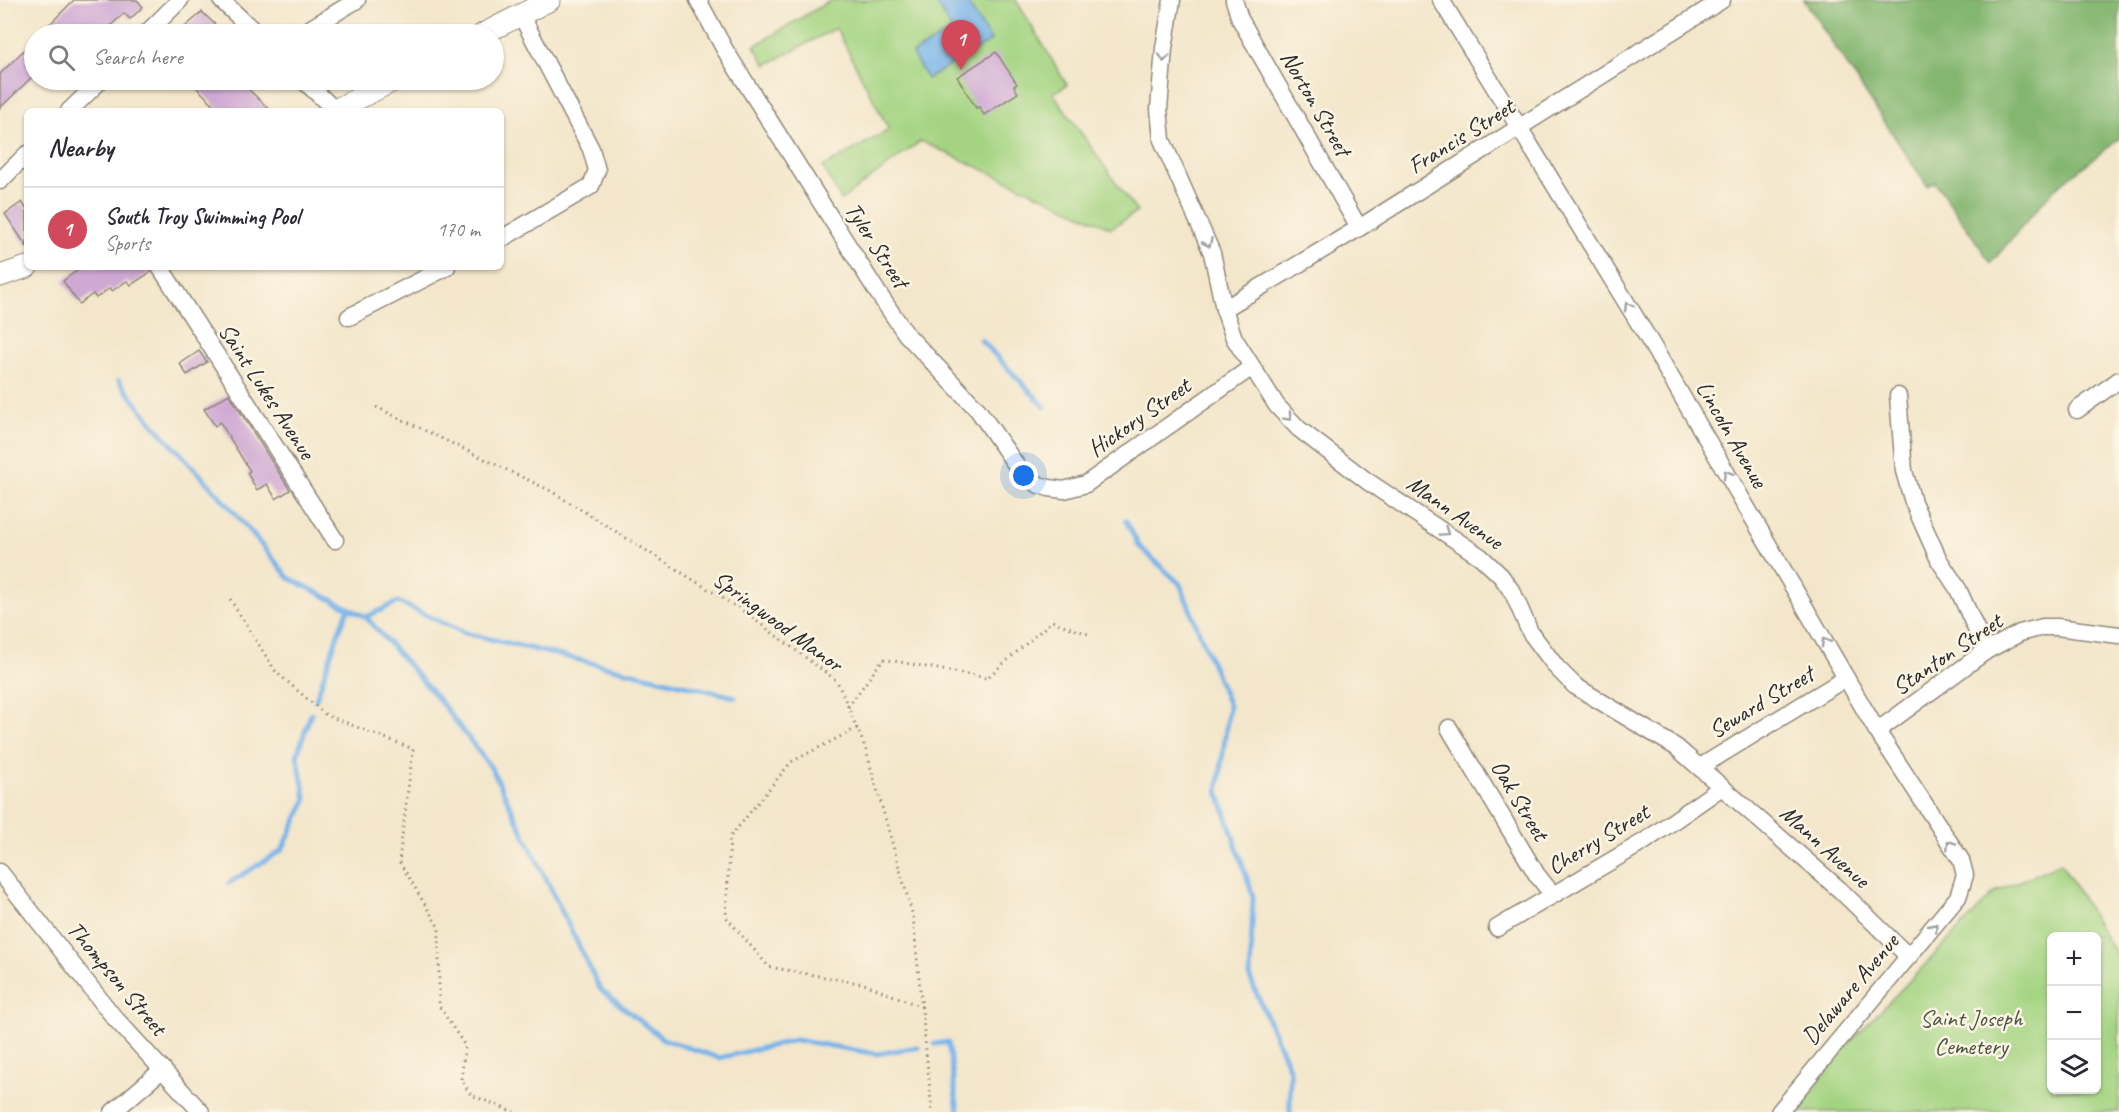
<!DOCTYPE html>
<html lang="en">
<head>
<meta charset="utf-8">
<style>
  body { margin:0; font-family:Caveat,sans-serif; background:#f7f7f7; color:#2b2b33 }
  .controls { position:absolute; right:18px; bottom:18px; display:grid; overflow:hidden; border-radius:9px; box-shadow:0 2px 4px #0004 }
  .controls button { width:54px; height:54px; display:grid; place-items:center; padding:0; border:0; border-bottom:2px solid #e1e1e2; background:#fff; color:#2b2b33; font:30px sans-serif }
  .you { position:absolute; left:1024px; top:476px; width:21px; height:21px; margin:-15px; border:4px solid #fff; border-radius:50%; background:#1a73e8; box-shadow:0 0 0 9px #1a73e833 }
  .badge { display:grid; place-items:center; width:39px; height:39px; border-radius:50%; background:#d1495b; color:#fff; font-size:20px; font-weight:700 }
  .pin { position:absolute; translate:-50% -50px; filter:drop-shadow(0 2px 3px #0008) }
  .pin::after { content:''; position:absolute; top:32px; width:21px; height:18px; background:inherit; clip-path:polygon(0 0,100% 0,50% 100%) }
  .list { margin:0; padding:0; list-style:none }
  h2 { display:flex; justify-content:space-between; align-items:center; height:78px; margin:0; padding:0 24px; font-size:26px }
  h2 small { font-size:20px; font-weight:400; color:#7c7c81 }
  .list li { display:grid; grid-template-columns:39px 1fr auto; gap:18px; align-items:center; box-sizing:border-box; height:84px; padding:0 24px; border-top:2px solid #e1e1e2 }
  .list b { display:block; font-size:22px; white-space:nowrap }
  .list p { margin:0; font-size:20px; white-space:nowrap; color:#7c7c81 }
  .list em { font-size:20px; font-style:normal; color:#7c7c81 }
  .icon { flex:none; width:33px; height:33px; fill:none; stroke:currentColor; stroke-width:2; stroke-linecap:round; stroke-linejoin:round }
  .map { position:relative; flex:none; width:2119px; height:1112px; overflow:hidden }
  .search { position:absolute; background:#fff; box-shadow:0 2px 4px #0004; left:24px; top:24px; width:480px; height:66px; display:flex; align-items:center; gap:15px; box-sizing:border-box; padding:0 21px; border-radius:33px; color:#7c7c81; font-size:22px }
  .panel { position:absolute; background:#fff; box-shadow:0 2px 4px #0004; left:24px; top:108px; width:480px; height:162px; border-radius:9px }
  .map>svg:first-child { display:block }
  .green { fill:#a4d482; stroke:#688056; stroke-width:1.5; fill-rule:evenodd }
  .forest { fill:#83b670; stroke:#57704e; stroke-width:1.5 }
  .water { fill:#78b4e9; stroke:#52708a; stroke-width:1.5 }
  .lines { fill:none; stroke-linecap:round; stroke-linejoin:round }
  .stream { stroke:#78b4e9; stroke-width:5 }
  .building { fill:#cfa9d4 }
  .minor-casing { stroke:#8f887a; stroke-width:19 }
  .major-casing { stroke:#8f887a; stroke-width:23 }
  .path { stroke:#8f887a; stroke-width:3; stroke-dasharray:1.5 4.5; stroke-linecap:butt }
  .minor { stroke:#fff; stroke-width:16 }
  .major { stroke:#fff; stroke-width:21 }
  .oneway { stroke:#a0a0a0 }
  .labels { text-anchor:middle; stroke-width:5; stroke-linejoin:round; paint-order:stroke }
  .street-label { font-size:24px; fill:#2b2b2b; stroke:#fcf5e5 }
  .park-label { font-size:24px; fill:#495541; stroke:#fcf5e5 }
</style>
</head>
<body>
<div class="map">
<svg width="2119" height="1112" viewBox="0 0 2119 1112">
  <rect width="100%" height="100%" fill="#fcf5e5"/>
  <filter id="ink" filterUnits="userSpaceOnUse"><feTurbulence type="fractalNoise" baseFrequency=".0167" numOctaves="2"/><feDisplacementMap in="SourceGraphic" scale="12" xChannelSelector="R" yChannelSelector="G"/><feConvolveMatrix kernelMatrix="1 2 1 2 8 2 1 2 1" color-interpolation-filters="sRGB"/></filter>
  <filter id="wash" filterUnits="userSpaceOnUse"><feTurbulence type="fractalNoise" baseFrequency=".008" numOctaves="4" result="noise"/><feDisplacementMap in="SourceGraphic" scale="24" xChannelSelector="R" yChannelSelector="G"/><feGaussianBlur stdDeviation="1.35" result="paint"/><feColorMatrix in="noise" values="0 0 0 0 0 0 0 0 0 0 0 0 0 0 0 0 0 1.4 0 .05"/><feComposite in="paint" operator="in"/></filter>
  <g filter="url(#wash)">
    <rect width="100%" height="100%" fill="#f3e6ca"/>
    <!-- green -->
    <g class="green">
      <path d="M 831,0 L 1016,0 L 1067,85 L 1053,93 L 1137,212 L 1111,228 L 921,141 L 841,200 L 823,167 L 889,130 L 836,28 L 766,65 L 754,46 Z"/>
      <path d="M 2061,863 L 2119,960 L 2119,1112 L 1783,1112 L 1995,892 ZM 2052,936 L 2096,936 L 2096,1090 L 2052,1090 Z"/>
    </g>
    <!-- forest -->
    <path class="forest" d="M 1804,0 L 2119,0 L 2119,139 L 2053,190 L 1991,263 L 1935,182 L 1927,186 Z"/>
    <!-- water -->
    <path class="water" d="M 943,0 L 966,0 L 991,41 L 927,79 L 912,54 L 952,30 L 937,4 Z"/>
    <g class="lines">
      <!-- stream -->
      <g class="stream">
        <path d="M 981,340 L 1045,407"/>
        <path d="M 119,381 L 153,424 L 228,505 L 289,578 L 366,617 L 440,701 L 492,769 L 600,989 L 663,1039 L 719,1058 L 796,1040 L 877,1054 L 918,1047"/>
        <path d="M 1126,521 L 1139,546 L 1180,584 L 1229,706 L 1218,791 L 1253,896 L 1250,978 L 1290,1070 L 1290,1112"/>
        <path d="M 366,617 L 398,602 L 465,633 L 735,697"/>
        <path d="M 316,699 L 339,631 L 349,608"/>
        <path d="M 229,883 L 282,850 L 306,800 L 297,755 L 311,713"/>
        <path d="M 935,1044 L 948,1042 L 958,1112"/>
      </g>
    </g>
    <g id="blocks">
      <!-- building -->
      <g class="building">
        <path d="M 74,0 L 137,0 L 143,7 L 130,19 L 124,13 L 102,34 L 40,34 Z"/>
        <path d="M 202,12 L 225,34 L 177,34 Z"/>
        <path d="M 34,40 L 34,75 L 0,108 L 0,74 Z"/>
        <path d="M 996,52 L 1017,84 L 1014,86 L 1018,93 L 984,115 L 979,107 L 976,108 L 957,77 Z"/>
        <path d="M 189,80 L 239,80 L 271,111 L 220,111 Z"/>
        <path d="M 22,202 L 27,210 L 27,247 L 5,214 Z"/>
        <path d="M 82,267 L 150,267 L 151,272 L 131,285 L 127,281 L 112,291 L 110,288 L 96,298 L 93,294 L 79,304 L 63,281 Z"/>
        <path d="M 199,351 L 207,362 L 187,375 L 180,364 Z"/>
        <path d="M 229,394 L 290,490 L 276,499 L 267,484 L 257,490 L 247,473 L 250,471 L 220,422 L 215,426 L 204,409 Z"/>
      </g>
    </g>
  </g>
  <g filter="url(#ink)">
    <use href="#blocks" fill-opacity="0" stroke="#8f887a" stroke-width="1.5"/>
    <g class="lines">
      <!-- minor casing -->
      <g class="minor-casing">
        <g id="minor">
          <path d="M 221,0 L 257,34"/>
          <path d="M 698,0 L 725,50 L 878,293 L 906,334 L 978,410 L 1021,472 L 1039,485 L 1049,488 L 1064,490 L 1086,484 L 1252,367"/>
          <path d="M 1172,0 L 1164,48 L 1159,109 L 1162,140 L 1212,253 L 1224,309 L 1234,338 L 1277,406 L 1299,429 L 1367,481 L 1481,557 L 1501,576 L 1513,593 L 1530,632 L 1557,668 L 1575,686 L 1676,747 L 1840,890 L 1909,957"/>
          <path d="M 1234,0 L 1240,19 L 1359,228"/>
          <path d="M 1441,0 L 1645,333 L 1877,731 L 1961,860 L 1965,875 L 1958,897 L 1779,1112"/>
          <path d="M 146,34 L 180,0"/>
          <path d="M 301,34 L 357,0"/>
          <path d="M 303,80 L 335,110"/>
          <path d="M 69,111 L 101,80"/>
          <path d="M 0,181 L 27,154"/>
          <path d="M 501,239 L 591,186 L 597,170 L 591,149 L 521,15"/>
          <path d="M 160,267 L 335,540"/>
          <path d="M 1224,309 L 1359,228 L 1722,0"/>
          <path d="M 349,317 L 447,267"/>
          <path d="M 1898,396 L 1904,471 L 1913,502 L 1939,560 L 1958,589 L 1986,651"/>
          <path d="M 2077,410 L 2119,380"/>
          <path d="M 1449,728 L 1537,875 L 1553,895"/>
          <path d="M 1877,731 L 1986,651 L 2020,633 L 2043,627 L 2057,627 L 2119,635"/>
          <path d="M 1700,767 L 1846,678"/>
          <path d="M 0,872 L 113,1016 L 201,1112"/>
          <path d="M 1497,928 L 1645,841 L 1722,787"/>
          <path d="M 113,1112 L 163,1069"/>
        </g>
      </g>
      <!-- major casing -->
      <g class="major-casing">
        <g id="major">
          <path d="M 483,34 L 550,0"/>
          <path d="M 333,111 L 395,80"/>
          <path d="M 0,276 L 27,267"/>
        </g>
      </g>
      <!-- path -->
      <g class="path">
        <path d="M 376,407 L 551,491 L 743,611 L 837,681 L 865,747 L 913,916 L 932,1112"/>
        <path d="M 230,599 L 276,672 L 326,715 L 413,749 L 399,861 L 439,928 L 439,1006 L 465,1046 L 461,1080 L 471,1095 L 514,1112"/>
        <path d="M 848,707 L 883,659 L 987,678 L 1052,621 L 1088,634"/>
        <path d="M 857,728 L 791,762 L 730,837 L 726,917 L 769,967 L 864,984 L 922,1007"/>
      </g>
      <!-- minor -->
      <use href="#minor" class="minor"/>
      <!-- major -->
      <use href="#major" class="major"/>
    </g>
    <!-- one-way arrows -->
    <defs><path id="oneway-chevron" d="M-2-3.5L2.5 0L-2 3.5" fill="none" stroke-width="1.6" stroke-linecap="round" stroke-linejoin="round" transform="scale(1.5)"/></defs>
    <g class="oneway">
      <use href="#oneway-chevron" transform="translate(1164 58) rotate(96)"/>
      <use href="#oneway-chevron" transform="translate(1208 243) rotate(66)"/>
      <use href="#oneway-chevron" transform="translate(1628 306) rotate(-121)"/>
      <use href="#oneway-chevron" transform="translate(1288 417) rotate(47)"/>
      <use href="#oneway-chevron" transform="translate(1727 474) rotate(-120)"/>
      <use href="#oneway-chevron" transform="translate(1445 532) rotate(34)"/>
      <use href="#oneway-chevron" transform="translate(1825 642) rotate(-120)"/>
      <use href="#oneway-chevron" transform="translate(1950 844) rotate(-123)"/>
      <use href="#oneway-chevron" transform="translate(1934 927) rotate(-51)"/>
    </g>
  </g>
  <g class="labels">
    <!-- street labels -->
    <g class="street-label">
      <text transform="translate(1316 103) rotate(60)" y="8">Norton Street</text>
      <text transform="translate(1461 136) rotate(-32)" y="8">Francis Street</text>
      <text transform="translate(877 245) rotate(57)" y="8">Tyler Street</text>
      <text transform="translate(267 391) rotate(57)" y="8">Saint Lukes Avenue</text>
      <text transform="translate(1139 417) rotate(-35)" y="8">Hickory Street</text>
      <text transform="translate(1732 434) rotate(60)" y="8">Lincoln Avenue</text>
      <text transform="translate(1455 512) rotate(35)" y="8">Mann Avenue</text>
      <text transform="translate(778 621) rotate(36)" y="8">Springwood Manor</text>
      <text transform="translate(1947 654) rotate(-34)" y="8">Stanton Street</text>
      <text transform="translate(1761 702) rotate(-31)" y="8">Seward Street</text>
      <text transform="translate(1520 800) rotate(59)" y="8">Oak Street</text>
      <text transform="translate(1598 839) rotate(-31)" y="8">Cherry Street</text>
      <text transform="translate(1825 846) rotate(42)" y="8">Mann Avenue</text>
      <text transform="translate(117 978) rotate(50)" y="8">Thompson Street</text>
      <text transform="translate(1850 989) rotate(-50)" y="8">Delaware Avenue</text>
    </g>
    <!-- park labels -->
    <g class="park-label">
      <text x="1971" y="1026">Saint Joseph<tspan x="1971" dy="28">Cemetery</tspan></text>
    </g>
  </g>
</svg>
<div class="controls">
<button>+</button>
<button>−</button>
<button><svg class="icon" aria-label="layers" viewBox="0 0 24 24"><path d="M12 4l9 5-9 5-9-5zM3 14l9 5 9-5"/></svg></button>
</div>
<div class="you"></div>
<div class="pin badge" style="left:961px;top:70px">1</div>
<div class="search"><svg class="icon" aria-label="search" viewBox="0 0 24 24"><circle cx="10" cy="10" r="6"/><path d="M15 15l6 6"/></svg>Search here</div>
<section class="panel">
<h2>Nearby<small></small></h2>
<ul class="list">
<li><span class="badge">1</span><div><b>South Troy Swimming Pool</b><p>Sports</p></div><em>170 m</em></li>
</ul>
</section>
</div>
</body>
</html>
